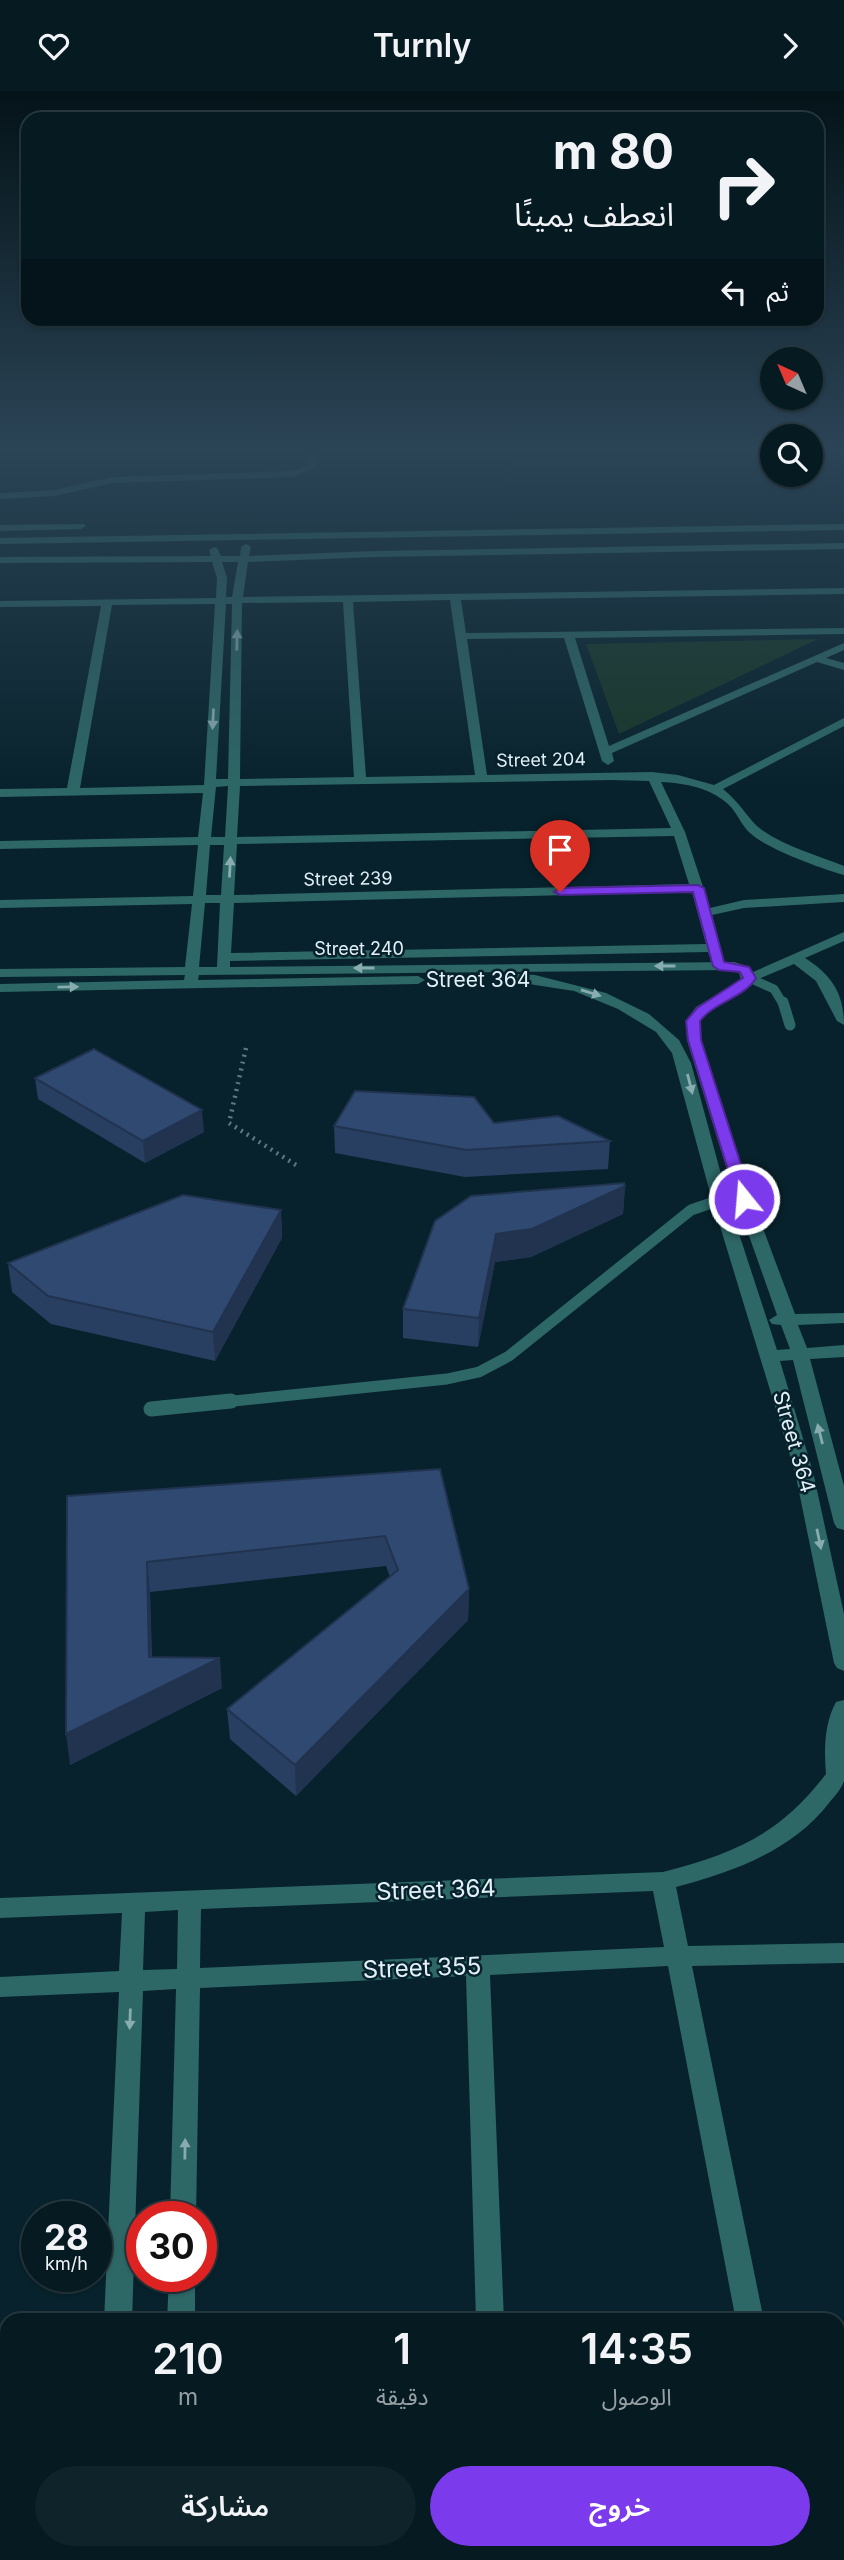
<!DOCTYPE html>
<html lang="ar">
<meta charset="utf-8">
<style>
body{margin:0;font-family:Inter,"Noto Sans Arabic",sans-serif;background:#0e232a;color:#f1f3f6;direction:rtl;height:100vh;display:flex;flex-direction:column;font-size:26px;white-space:nowrap}
*{box-sizing:border-box;margin:0}
p{font-size:23px;color:#97a1a5}
.icon{flex:none;width:38px;height:38px;fill:none;stroke:currentColor;stroke-width:2;stroke-linecap:round;stroke-linejoin:round}
.map{position:relative;flex:1;overflow:hidden;direction:ltr}
.panel{position:absolute;left:0px;top:2222px;width:845px;height:247px;display:flex;flex-direction:column;background:#051a21;border-radius:21px 21px 0 0;box-shadow:0 2px 5px #0004,0 0 0 2px #26383f;direction:rtl}
.panel>*{flex:none}
.banner{position:absolute;left:21px;top:21px;width:803px;height:214px;border-radius:21px;box-shadow:0 2px 5px #0004,0 0 0 2px #26383f;direction:rtl;background:#051a21;color:#f1f3f6;overflow:hidden}
.needle{width:46px;rotate:316deg}
.tools{position:absolute;left:760px;top:256px;display:grid;gap:14px}
.tools a{display:grid;place-items:center;width:63px;height:63px;border-radius:50%;background:#051a21;box-shadow:0 2px 5px #0004,0 0 0 2px #26383f;font-size:35px}
.speed{position:absolute;left:21px;top:2110px;display:flex;gap:14px;font-size:35px;font-weight:700;text-align:center}
.speed>*{display:grid;place-content:center;width:91px;height:91px;border-radius:50%;background:#051a21;box-shadow:0 2px 5px #0004,0 0 0 2px #26383f;line-height:1}
.speed small{font-size:18px;font-weight:400}
.speed .limit{border:10px solid #d22;background:#fff;color:#111}
.pin{position:absolute;display:grid;place-items:center;width:60px;height:60px;color:#fff;margin:-72px -30px;border-radius:50% 50% 50% 0;rotate:-45deg;box-shadow:0 0 7px #0007}
.pin .icon{rotate:45deg}
.me{position:absolute;width:77px;margin:-38px;rotate:343deg;stroke-linejoin:round;filter:drop-shadow(0 0 5px #0008)}
.turn{display:flex;align-items:center;gap:24px;height:147px;padding:0 35px;font-size:32px}
.turn .icon{width:91px;height:91px;stroke-width:2.5}
.turn b{display:block;font-size:49px;line-height:60px}
.then{display:flex;align-items:center;height:66px;padding:0 35px;background:#0003;gap:14px;font-size:26px}
.eta{display:flex;justify-content:space-evenly;align-items:center;height:119px;text-align:center}
.eta b{font-size:42px;font-weight:600;line-height:49px}
.button{display:flex;gap:14px;margin-top:auto;padding:14px 35px}
.button a{flex:1;height:80px;border-radius:42px;background:#7c3aed;color:#fff;font-size:28px;font-weight:600;line-height:80px;text-align:center}
.button a+a{background:#0e232a;color:#f1f3f6}
header{display:flex;justify-content:space-between;align-items:center;height:91px;padding:0 35px;background:#051a21;font-size:32px;font-weight:600}
.map>svg:first-child{display:block}
.green{fill:#183728}
.lines{fill:none;stroke-linecap:round;stroke-linejoin:round}
.path{stroke:#627881;stroke-width:4.5;stroke-dasharray:2 5;stroke-linecap:butt}
.service-far2{stroke:#2d6766;stroke-width:9}
.service-far1{stroke:#2d6766;stroke-width:11}
.service{stroke:#2d6766;stroke-width:15}
.minor{fill:#2d6766;fill-rule:evenodd}
.wall{fill:#283f61}
.shaded-wall{fill:#21334f}
.building{fill:#2f4971;stroke:#21334f;stroke-width:2}
.oneway{fill:#88acaf}
.route{fill:#7c3aed;stroke:#51269a;stroke-width:2}
.labels{text-anchor:middle;stroke-width:5;stroke-linejoin:round;paint-order:stroke}
.far-street-label{font-size:18px;fill:#e2f1f8;stroke:#07222c}
.street-label{font-size:21px;fill:#e2f1f8;stroke:#07222c}
.near-street-label{font-size:24px;fill:#e2f1f8;stroke:#07222c}
</style>
<header><svg class="icon" aria-label="forward" viewBox="0 0 24 24"><path d="M9 5l7 7-7 7"/></svg>Turnly<svg class="icon" aria-label="heart" viewBox="0 0 24 24"><path d="M12 20l-8-8c-3-5 5-10 8-4 3-6 11-1 8 4z"/></svg></header>
<div class="map">
<svg width="844" height="2469" viewBox="0 0 844 2469">
<rect width="100%" height="100%" fill="#07222c"/>
<path class="green" d="M818,548L619,643L586,553Z"/>
<g class="lines">
<path class="path" d="M246,957L229,1032L296,1074"/>
<path class="service-far2" d="M749,887L774,898L783,913"/>
<path class="service-far1" d="M783,911L790,934
M214,1312L447,1288L479,1281L509,1265L691,1119L720,1109"/>
<path class="service" d="M151,1318L231,1310"/>
<path class="minor" d="M308,356H316V376L294,386L112,392L54,405L0,408V402L54,399L112,386L293,380L308,375Z
M84,433L86,435L81,438L0,440V434Z
M844,433V439L0,453V447Z
M844,452V458L375,466L248,471L243,506L844,497V503L461,509L466,542L844,537V543L575,547L609,655L844,552V559L826,567L844,572V579L817,571L612,662L614,670L608,674L602,670L564,547L467,548L487,684L652,681L678,684L714,694L844,627V635L723,698C740,711 749,730 762,739C786,756 817,764 844,775V784C822,778 765,757 750,742C742,735 738,724 731,716C713,697 685,692 661,691L685,741L710,817L744,809L844,803V811L744,817L712,824L723,866L716,870L711,869L708,861L230,870V876L734,871L750,876L753,881L844,841V850L805,867C832,884 844,903 844,934L837,930L816,890L794,873L754,890L751,895L706,922L700,930L701,949L752,1108L795,1223L844,1222V1232L798,1234L807,1257L844,1254V1266L810,1268L844,1395V1439L837,1437L834,1432L793,1269L780,1270L813,1381L844,1523V1580L837,1577L834,1572L795,1381L712,1109L672,962L656,941L618,918L574,900L516,891L509,887L516,883L535,884L606,902L649,923L679,949L691,972L728,1109L777,1259L790,1258L781,1234L772,1233L769,1229L777,1224L736,1108L687,949L686,930L696,916L741,889L739,882L732,879L199,884L198,889L418,885L425,889L418,893L0,901V893L184,889L185,884L0,886V878L185,876L192,813L0,817V809L193,805L198,754L0,758V750L198,746L203,702L0,706V698L67,697L101,515L0,516V510L216,507L217,487L212,471L0,472V466L211,465L209,459L214,456L217,457L221,465H240L241,456L246,453L251,456L249,465L375,460ZM222,471H238L232,506H226L227,487ZM450,509L475,684L366,686L353,511ZM343,511L354,686L240,688L242,512ZM215,513L204,694L80,697L112,514ZM226,513H232L228,688H216ZM611,689L649,690L671,737L237,746L240,695ZM228,695L225,746H211L216,696ZM674,745L689,793L234,804L237,753ZM210,754H224L221,804H206ZM692,801L706,853L231,862L234,812ZM205,812H220L217,876H199Z
M844,1609C844,1631 844,1670 844,1690C842,1697 834,1706 829,1712C792,1760 732,1781 676,1796L688,1855L844,1852V1872L692,1875L764,2230H736L668,1875L490,1884L504,2230H476L466,1885L200,1897L196,2126H170L176,1898L143,1900L132,2230H104L119,1901L0,1906V1886L119,1880L122,1822L0,1827V1807L663,1781C735,1762 779,1744 826,1683C824,1659 824,1633 836,1611ZM653,1800L664,1856L200,1877L201,1818ZM178,1819L177,1878L143,1879L145,1821Z
M169,2186H195V2230H167Z
M94,2462H124V2469H94Z
M161,2462H191V2469H161Z
M483,2462H513V2469H483Z
M778,2462H808L809,2469H779Z"/>
</g>
<path class="wall" d="M35,987L204,1041L145,1072L38,1008Z
M494,1032L610,1050L608,1078L465,1086L335,1062L334,1035Z
M625,1095L623,1123L531,1166L495,1171L478,1256L403,1247V1218Z
M281,1119L282,1147L215,1270L51,1233L12,1201L8,1172Z
M440,1378L469,1498L468,1529L296,1705L230,1648L227,1618L390,1486L386,1475L150,1501L152,1566L222,1597L70,1674L67,1405Z"/>
<path class="shaded-wall" d="M202,1019L204,1041L145,1072L143,1050Z
M625,1095L623,1123L531,1166L495,1171L478,1256L479,1227L496,1143Z
M281,1119L282,1147L215,1270L213,1241Z
M147,1471L150,1501L152,1597L149,1566Z
M469,1498L468,1529L296,1705L295,1674Z
M220,1567L222,1597L70,1674L66,1643Z"/>
<path class="building" d="M94,958L202,1019L143,1050L35,987Z
M355,1000L474,1006L494,1032L558,1025L610,1050L466,1059L334,1035Z
M624,1092L625,1095L532,1138L496,1143L479,1227L403,1218L435,1130L471,1105Z
M183,1104L281,1119L213,1241L48,1205L8,1172Z
M440,1378L469,1498L295,1674L227,1618L398,1479L385,1445L147,1471L149,1566L220,1567L66,1643L67,1405Z"/>
<defs><path id="oneway-solid" d="M-6-.8H1V-3.2L6.5 0L1 3.2V.8H-6Z" transform="scale(1.75)"/></defs>
<g class="oneway">
<use href="#oneway-solid" transform="translate(237 549) rotate(-89)"/>
<use href="#oneway-solid" transform="translate(213 628) rotate(93)"/>
<use href="#oneway-solid" transform="translate(230 776) rotate(-87)"/>
<use href="#oneway-solid" transform="translate(665 875) rotate(180)"/>
<use href="#oneway-solid" transform="translate(364 877) rotate(180)"/>
<use href="#oneway-solid" transform="translate(68 896) rotate(-1)"/>
<use href="#oneway-solid" transform="translate(591 902) rotate(17)"/>
<use href="#oneway-solid" transform="translate(690 993) rotate(76)"/>
<use href="#oneway-solid" transform="translate(820 1343) rotate(-104)"/>
<use href="#oneway-solid" transform="translate(819 1448) rotate(78)"/>
<use href="#oneway-solid" transform="translate(130 1928) rotate(92)"/>
<use href="#oneway-solid" transform="translate(185 2058) rotate(-89)"/>
</g>
<linearGradient id="sky" x2="0" y2="1"><stop stop-color="#041318"/><stop offset="0.51" stop-color="#2b4456"/><stop offset="1" stop-color="#2b4456" stop-opacity="0"/></linearGradient>
<rect width="844" height="701" fill="url(#sky)"/>
<path class="route" d="M698,794L704,797L724,871L749,876L756,887C744,907 714,911 700,930L701,949L752,1108L744,1113L737,1108L688,949L686,930L697,917L743,887L740,881L719,879L713,875L693,801L560,804L554,801L560,797Z"/>
<g class="labels">
<g class="far-street-label">
<text transform="translate(541 669) rotate(-1)" y="6">Street 204</text>
<text transform="translate(348 788) rotate(-1)" y="6">Street 239</text>
<text x="359" y="864">Street 240</text>
</g>
<g class="street-label">
<text x="478" y="896">Street 364</text>
<text transform="translate(794 1351) rotate(74)" y="7">Street 364</text>
</g>
<g class="near-street-label">
<text transform="translate(436 1799) rotate(-2)" y="8">Street 364</text>
<text transform="translate(422 1877) rotate(-2)" y="8">Street 355</text>
</g>
</g>
</svg>
<div class="tools">
<a><svg class="needle" viewBox="-14 -14 28 28"><path d="M0-13l5 13h-10z" fill="#e53935"/><path d="M0 13l5-13h-10z" fill="#97a1a5"/></svg></a>
<a><svg class="icon" aria-label="search" viewBox="0 0 24 24"><circle cx="10" cy="10" r="6"/><path d="M15 15l6 6"/></svg></a>
</div>
<div class="speed"><div>28<small>km/h</small></div><div class="limit">30</div></div>
<div class="pin" style="left:560px;top:801px;background:#d93025"><svg class="icon" aria-label="arrive" viewBox="0 0 24 24"><path d="M6 21V4h12l-3 4 3 4H6"/></svg></div>
<svg class="me" style="left:744px;top:1108px" viewBox="-20 -20 40 40"><circle r="17" fill="#7c3aed" stroke="#fff" stroke-width="3"/><path d="M0-11L8 9 0 5-8 9z" fill="#fff"/></svg>
<div class="banner">
<div class="turn"><svg class="icon" aria-label="right" viewBox="0 0 24 24"><path d="M7 20v-9h11M14 6l5 5-5 5"/></svg><div><b>80 m</b>انعطف يمينًا</div></div>
<div class="then">ثم<svg class="icon" aria-label="left" viewBox="0 0 24 24"><path d="M17 20v-9H6M10 6l-5 5 5 5"/></svg></div>
</div>
<section class="panel">
<div class="eta">
<div><b>14:35</b><p>الوصول</p></div>
<div><b>1</b><p>دقيقة</p></div>
<div><b>210</b><p>m</p></div>
</div>
<div class="button"><a>خروج</a><a>مشاركة</a></div>
</section>
</div>
